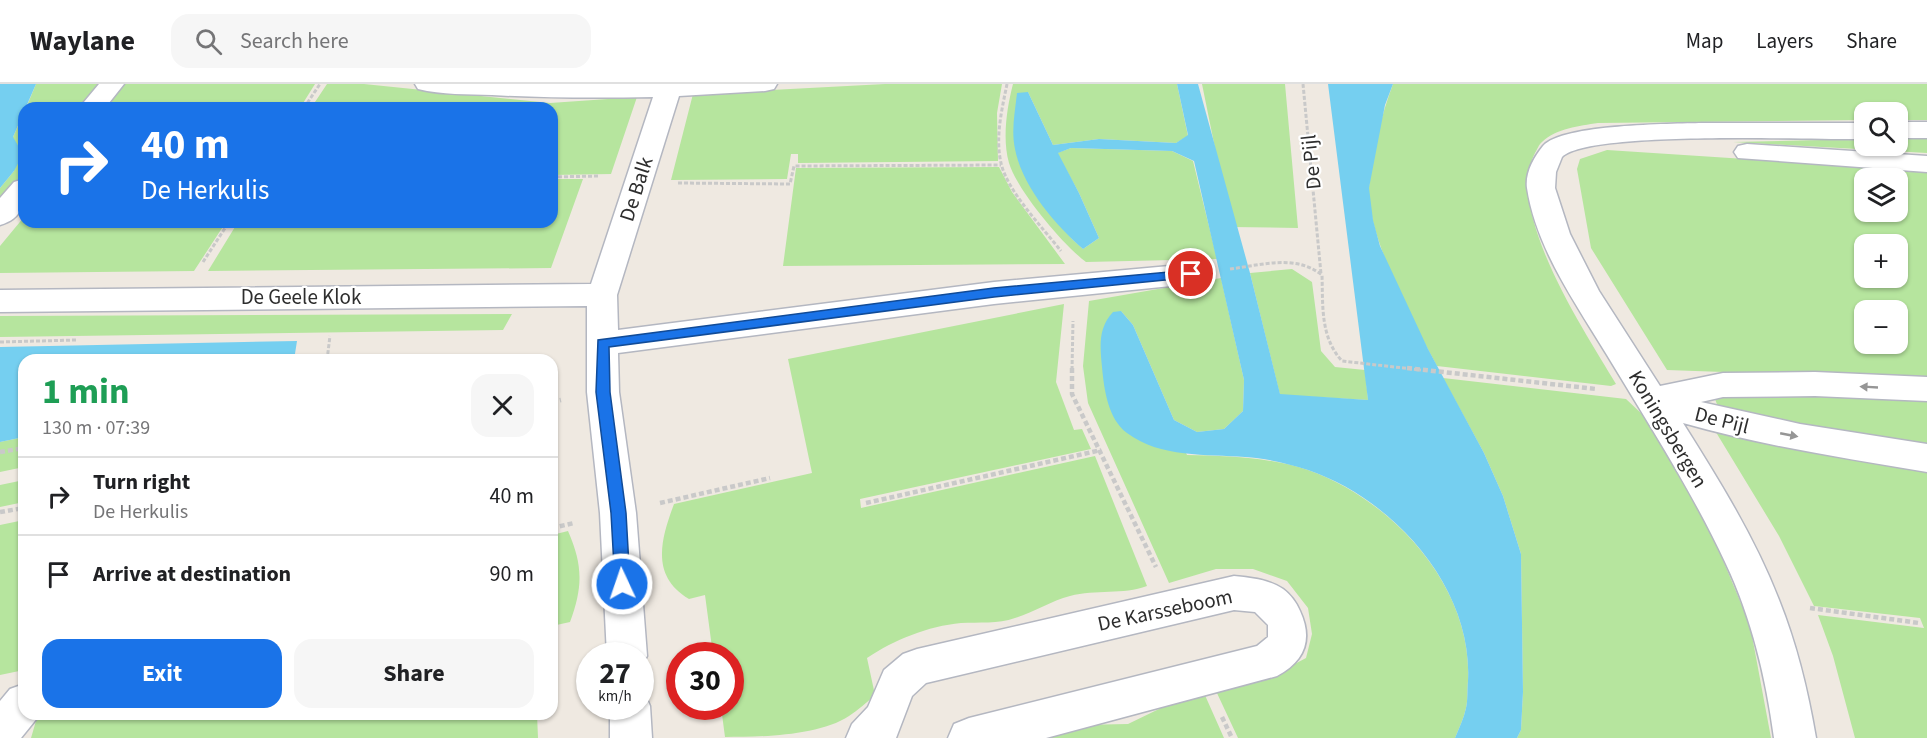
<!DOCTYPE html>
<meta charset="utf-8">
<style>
body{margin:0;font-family:"Source Sans 3",sans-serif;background:#f6f6f6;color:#202124;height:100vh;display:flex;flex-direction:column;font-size:22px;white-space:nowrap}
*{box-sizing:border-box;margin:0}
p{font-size:20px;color:#757577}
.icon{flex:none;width:33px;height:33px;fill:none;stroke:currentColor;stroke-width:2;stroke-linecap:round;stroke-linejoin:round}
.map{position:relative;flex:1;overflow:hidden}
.side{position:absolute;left:18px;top:270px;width:540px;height:366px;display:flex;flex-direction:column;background:#fff;border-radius:18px;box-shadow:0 2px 4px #0004}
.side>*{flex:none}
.banner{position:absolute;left:18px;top:18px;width:540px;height:126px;border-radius:18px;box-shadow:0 2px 4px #0004;background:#1a73e8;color:#fff;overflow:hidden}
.tools{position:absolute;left:1854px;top:18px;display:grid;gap:12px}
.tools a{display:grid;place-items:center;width:54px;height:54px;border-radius:12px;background:#fff;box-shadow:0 2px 4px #0004;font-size:30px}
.speed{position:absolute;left:576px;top:558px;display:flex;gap:12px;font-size:30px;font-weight:700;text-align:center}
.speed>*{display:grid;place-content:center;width:78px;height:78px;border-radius:50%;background:#fff;box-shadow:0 2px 4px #0004;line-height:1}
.speed small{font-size:15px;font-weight:400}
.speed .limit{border:9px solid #d22;background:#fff;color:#111}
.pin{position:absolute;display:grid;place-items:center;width:51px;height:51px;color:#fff;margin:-26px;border:3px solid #fff;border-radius:50%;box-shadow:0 2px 6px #0007}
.me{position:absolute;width:66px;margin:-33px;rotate:357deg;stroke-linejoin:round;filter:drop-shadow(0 0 4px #0008)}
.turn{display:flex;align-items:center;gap:21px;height:126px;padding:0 24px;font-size:27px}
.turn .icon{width:78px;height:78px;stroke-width:2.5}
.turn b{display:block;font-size:42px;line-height:51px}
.round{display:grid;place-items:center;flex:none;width:63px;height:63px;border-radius:18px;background:#f6f6f6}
.summary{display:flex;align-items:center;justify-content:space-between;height:102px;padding:0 24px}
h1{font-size:36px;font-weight:700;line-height:45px;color:#1e9e55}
.button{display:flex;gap:12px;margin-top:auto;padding:12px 24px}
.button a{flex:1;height:69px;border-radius:18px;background:#1a73e8;color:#fff;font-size:24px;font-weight:700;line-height:69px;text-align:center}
.button a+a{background:#f6f6f6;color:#202124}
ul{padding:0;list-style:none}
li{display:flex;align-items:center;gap:18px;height:78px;padding:0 24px;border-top:2px solid #e0e0e0}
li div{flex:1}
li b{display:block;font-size:22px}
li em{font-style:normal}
header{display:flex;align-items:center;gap:36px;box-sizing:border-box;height:84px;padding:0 30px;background:#fff;border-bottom:2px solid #e0e0e0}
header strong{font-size:28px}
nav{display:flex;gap:33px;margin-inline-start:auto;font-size:21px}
.search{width:420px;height:54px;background:#f6f6f6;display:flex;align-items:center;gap:15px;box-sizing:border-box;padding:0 21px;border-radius:18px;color:#757577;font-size:22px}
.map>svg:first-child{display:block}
.green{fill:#b6e59e;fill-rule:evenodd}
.water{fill:#75cff0}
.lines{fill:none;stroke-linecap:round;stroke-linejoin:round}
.minor-casing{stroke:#b4b7c1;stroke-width:3}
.path-far1{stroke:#c9c9c9;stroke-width:3;stroke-dasharray:4 2;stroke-linecap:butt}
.path{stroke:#c9c9c9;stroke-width:4.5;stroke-dasharray:5 3;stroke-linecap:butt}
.minor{fill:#fff;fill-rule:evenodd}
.oneway{fill:#969696}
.route{fill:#1a73e8;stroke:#114b97;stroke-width:1.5}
.labels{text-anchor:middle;stroke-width:4.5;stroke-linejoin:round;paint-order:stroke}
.street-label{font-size:21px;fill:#2e2e2e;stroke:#fff}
</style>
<header>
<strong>Waylane</strong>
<div class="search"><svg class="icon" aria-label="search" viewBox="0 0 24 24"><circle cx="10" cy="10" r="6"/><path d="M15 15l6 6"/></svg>Search here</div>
<nav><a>Map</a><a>Layers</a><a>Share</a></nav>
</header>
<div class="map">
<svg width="1927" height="654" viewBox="0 0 1927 654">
<rect width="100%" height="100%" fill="#efe9e1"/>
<path class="green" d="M36,0H102L81,24H26Z
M121,0H315L300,24H100Z
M327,0H364L550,19L637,13L611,90L552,91V24H311Z
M885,0H1002L997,29L998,77L798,79V70H791L787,95L671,96L693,10Z
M1013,0H1177L1188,52L1176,59L1099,55L1053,61L1028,8L1040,116L1072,155L1083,165L1099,154L1079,109L1057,69L1071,64L1172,67L1193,77L1217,175L1086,178C1063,161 1017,106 1009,79C1002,55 1007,23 1013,0Z
M1202,0H1285L1298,144L1231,143Z
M1393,0H1927V36H1898V28H1864V36L1598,39C1579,42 1557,44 1542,58C1539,60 1537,66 1535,69C1504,128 1586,249 1616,300L1611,302L1437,282C1414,239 1366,151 1369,103C1372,69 1381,32 1393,0Z
M24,28V89L0,117V104L14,87L13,53Z
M1898,54H1927V69L1733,58L1864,55V62H1898Z
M1607,66L1927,87V295L1667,286L1591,164L1577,85L1580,75ZM1864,94H1898V128H1864ZM1864,160H1898V194H1864ZM1864,226H1898V260H1864Z
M999,83L1012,108L1065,180L783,182L796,84Z
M552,95H583L551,184L208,187L238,138H552Z
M24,133V138H226L194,187L0,189V162Z
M1292,185L1312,198L1321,267L1335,283L1365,286L1368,316L1280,311L1250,189Z
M1221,194L1244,296L1243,327L1224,345L1197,348L1174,336L1133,241L1121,227L1187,371C1228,372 1269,373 1308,386C1393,416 1473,503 1468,597C1467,606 1468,616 1466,624C1464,634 1459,644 1455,654H1238L1216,607L1272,592L1306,574L1312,550L1308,524L1287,497L1253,485H1216L1169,499L1088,319L1083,282L1089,217Z
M1064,220L1056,298L1074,346L1082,345L1091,365L860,415L861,424L1095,372L1147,502C1123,511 1096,505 1070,512C1051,517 1034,528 1015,534C998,540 979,538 961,539C928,542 894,556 867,574L875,611C867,618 858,626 849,632C819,652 760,653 725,653L721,623L730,622V572L713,571L705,511L689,515C650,492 661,455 674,420L812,389L788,275Z
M512,230L503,246L0,253V232Z
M1443,294L1626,315L1643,331L1703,428L1750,541L1771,654H1517L1521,646L1523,608L1521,470L1503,412L1484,369Z
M1733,310L1927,315V365L1885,360L1718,323L1715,315L1721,311Z
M1714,345L1927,378V654H1855L1833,572L1818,531L1924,544L1920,534L1814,522L1779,452Z
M24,353V383L0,388V358Z
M24,396V418L0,423V401Z
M24,436V586L0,591V441Z
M568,447C583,481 583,503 570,538L552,542V451Z
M1204,609L1224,654H1030L1080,641L1128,640L1159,625L1176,611Z
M38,630H537L538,654H31Z"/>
<path class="water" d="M0,0H36L13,53L23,70L14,87L0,104Z
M1177,0H1198L1250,189L1280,310L1368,316L1328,0H1393L1385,21L1369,104L1373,136L1380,162L1428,265L1484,369L1503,412L1521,470L1523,608L1521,646L1517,654H1455C1459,644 1464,634 1466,624C1468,616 1467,606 1468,597C1473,503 1393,415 1308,386C1289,380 1265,374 1245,373C1207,370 1160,374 1127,349C1108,335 1104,305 1102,283C1100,262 1098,244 1113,228L1121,227L1133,241L1174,336L1197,348L1224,345L1243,327L1244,296L1194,77L1172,67L1071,64L1058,69L1079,109L1099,154L1083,165C1055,141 1022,102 1015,65C1011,46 1015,28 1017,9L1028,8L1053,61L1099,55L1176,59L1188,51Z
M297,257L294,276H24V353L0,358V263Z"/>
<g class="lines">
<g class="minor-casing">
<path id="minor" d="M99,0H124L105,24H79Z
M415,0H777L774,5L765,7L679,12L617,211L618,246L994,198L1191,180L1201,183L1206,190L1201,197L1191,200L994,220L618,269L619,308L636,429L647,572L640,585V572H607L600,429L587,308V222L0,228V206L591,200L653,13C600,14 546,14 492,11C468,10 442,11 418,5Z
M1898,38H1927V54H1898Z
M1702,39H1864V55C1815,56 1589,46 1562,73L1556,88L1555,104L1570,150L1599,207L1660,302L1723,289L1815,288L1927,293V317L1815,312L1723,313L1701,318L1800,340L1927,360V388C1845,374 1763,362 1683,339C1719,396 1755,454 1779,516C1797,561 1808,607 1816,654H1774C1766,594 1752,535 1726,480C1692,407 1648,339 1607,271C1576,220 1536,164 1527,104C1525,89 1534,73 1543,62C1562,40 1671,40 1702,39Z
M1747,60L1927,72V88L1738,74L1734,68L1738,62Z
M24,95C24,117 25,134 0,141V114L14,98Z
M1234,492C1251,494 1268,495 1283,505C1291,511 1296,518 1300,527C1313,555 1305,577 1277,592L1046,654H948L954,640L969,634L1257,562L1268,553V541L1255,528L1234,526L926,599L912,612L896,654H846L852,640L868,623L884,586L903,570L917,565Z
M24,600V630H39L38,633L21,654H0V617L10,605Z
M640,607L644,608L650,622L652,654H610V622H640Z"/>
</g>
<path class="path-far1" d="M1007,0C1002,25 995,53 1001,79C1007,107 1043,144 1061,167
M1303,0L1321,190
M304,24L320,0
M552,93L599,92
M678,99L790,100L794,82L1001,81
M203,178L229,138
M1230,185C1262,181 1295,170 1322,191C1323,221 1320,253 1342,277L1421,286
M0,258L76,256
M327,276L330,252
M1072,286L1073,237"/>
<path class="path" d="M1072,284V310L1156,483
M1407,284L1596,305
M552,318L561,316
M0,368L24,364
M660,419L770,394
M866,419L1101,366
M0,428L24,424
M552,444L574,439
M1810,524L1919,539
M1222,633L1232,654"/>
<use href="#minor" class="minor"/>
</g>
<defs><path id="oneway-solid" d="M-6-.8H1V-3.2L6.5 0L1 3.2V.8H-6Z" transform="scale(1.5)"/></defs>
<g class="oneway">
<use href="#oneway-solid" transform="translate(1869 303) rotate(-177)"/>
<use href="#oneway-solid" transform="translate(1789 351) rotate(11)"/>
</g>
<path class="route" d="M1191,186L1195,188V193L994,213L609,263L610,308L626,429L630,500L628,505L622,507L617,505L615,500L611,429L596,308L598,256L994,204Z"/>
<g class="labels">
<g class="street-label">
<text transform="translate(1311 78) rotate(-96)" y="7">De Pijl</text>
<text transform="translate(636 105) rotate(-72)" y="7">De Balk</text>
<text x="301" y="220">De Geele Klok</text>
<text transform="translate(1722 336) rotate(14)" y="7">De Pijl</text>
<text transform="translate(1668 345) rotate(59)" y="7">Koningsbergen</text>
<text transform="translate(1165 526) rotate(-12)" y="7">De Karsseboom</text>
</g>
</g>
</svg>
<div class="tools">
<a><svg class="icon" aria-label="search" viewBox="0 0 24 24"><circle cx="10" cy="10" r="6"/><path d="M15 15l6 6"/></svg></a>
<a><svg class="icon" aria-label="layers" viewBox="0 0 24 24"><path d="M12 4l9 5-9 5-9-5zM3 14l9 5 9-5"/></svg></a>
<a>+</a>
<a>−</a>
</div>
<div class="speed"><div>27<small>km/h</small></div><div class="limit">30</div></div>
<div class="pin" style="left:1191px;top:190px;background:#d93025"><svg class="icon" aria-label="arrive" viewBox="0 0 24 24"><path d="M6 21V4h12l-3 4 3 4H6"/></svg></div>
<svg class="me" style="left:622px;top:500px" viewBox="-20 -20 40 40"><circle r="17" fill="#1a73e8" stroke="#fff" stroke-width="3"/><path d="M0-11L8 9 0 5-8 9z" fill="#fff"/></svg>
<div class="banner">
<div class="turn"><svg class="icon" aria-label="right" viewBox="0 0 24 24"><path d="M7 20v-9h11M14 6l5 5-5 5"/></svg><div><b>40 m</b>De Herkulis</div></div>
</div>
<section class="side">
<div class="summary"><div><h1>1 min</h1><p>130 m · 07:39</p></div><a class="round"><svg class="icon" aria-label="close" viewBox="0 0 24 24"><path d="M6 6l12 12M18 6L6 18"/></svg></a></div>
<ul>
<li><svg class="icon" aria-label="right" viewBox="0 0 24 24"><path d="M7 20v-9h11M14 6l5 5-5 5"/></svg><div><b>Turn right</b><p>De Herkulis</p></div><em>40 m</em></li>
<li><svg class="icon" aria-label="arrive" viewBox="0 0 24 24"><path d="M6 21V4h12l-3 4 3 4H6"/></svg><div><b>Arrive at destination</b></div><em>90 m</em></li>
</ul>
<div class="button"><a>Exit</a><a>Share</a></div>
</section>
</div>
